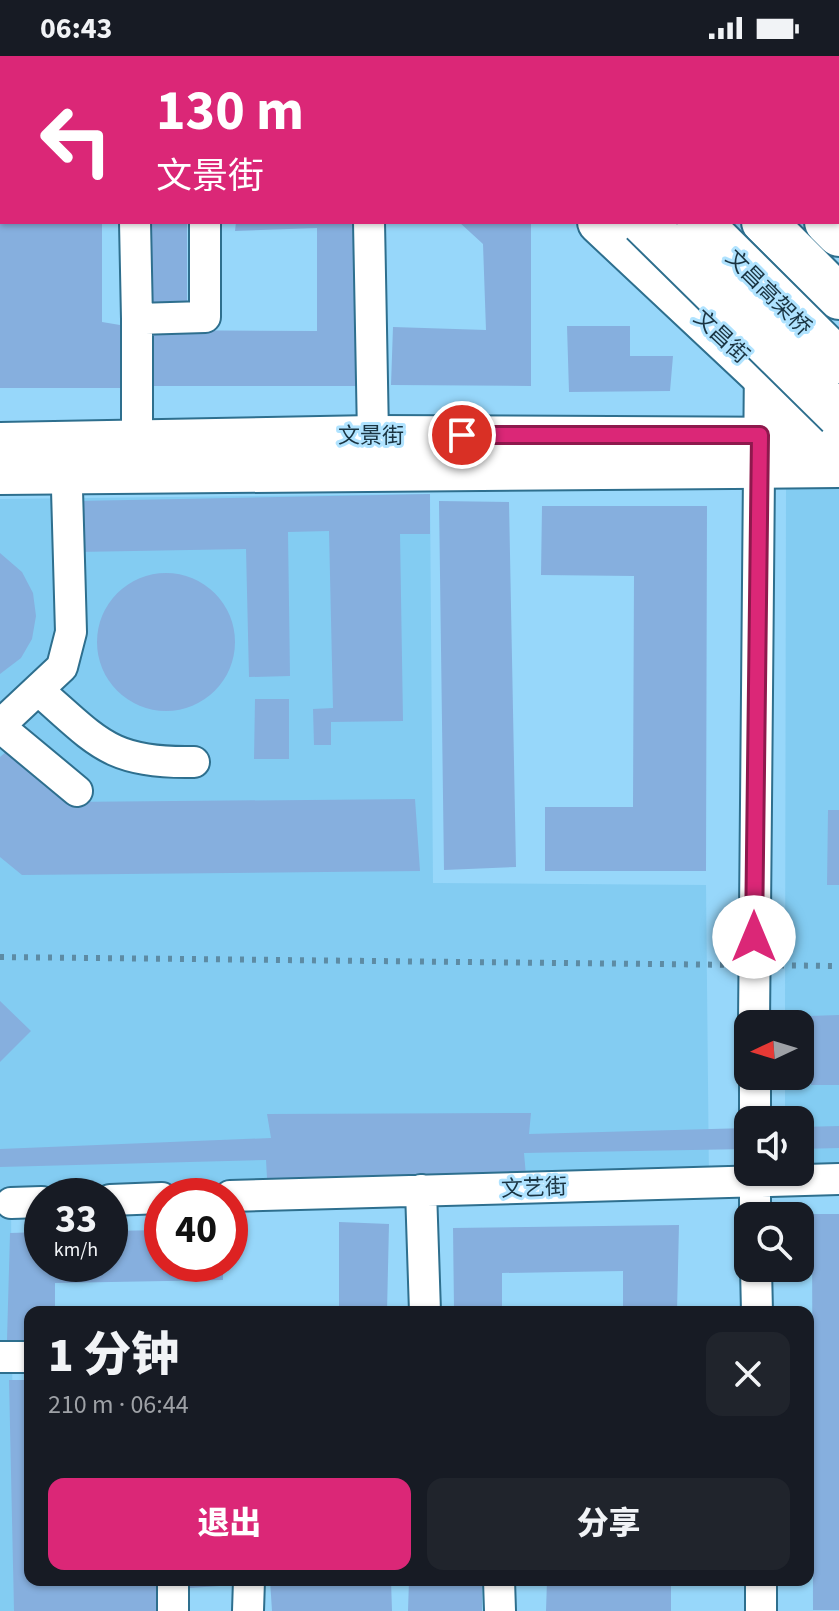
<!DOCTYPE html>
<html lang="zh">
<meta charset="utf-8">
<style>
body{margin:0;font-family:"Source Sans 3","Noto Sans SC",sans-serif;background:#20242c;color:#f1f3f6;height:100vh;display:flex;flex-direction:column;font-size:30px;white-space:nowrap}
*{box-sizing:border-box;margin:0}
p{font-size:26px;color:#9ea1a6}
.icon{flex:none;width:44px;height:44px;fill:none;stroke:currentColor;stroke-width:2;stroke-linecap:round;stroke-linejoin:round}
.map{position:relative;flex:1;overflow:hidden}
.side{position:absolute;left:24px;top:1250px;width:790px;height:280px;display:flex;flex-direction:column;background:#171b24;border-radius:16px;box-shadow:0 2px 6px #0004}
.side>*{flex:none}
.banner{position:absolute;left:0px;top:0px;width:840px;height:168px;box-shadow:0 2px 6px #0004;background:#db2777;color:#fff;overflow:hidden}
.needle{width:52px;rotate:266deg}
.tools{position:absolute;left:734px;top:954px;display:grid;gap:16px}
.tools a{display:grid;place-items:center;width:80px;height:80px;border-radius:16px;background:#171b24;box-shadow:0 2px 6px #0004;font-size:40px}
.speed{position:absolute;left:24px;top:1122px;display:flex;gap:16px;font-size:40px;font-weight:700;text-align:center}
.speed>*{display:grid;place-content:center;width:104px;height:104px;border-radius:50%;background:#171b24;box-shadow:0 2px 6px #0004;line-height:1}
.speed small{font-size:20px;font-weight:400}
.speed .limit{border:12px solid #d22;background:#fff;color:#111}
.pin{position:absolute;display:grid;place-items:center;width:68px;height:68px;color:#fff;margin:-34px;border:4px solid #fff;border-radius:50%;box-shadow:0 2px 8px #0007}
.me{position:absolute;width:88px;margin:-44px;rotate:0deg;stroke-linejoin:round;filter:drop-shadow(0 0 6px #0008)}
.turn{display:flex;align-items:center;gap:28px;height:168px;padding:0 24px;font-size:36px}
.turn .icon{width:104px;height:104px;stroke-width:2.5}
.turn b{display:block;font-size:56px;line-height:68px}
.round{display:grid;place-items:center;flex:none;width:84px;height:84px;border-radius:16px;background:#20242c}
.summary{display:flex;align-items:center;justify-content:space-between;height:136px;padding:0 24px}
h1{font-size:48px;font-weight:800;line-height:60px}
.cta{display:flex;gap:16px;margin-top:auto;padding:16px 24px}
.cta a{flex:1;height:92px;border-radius:16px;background:#db2777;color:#fff;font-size:32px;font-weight:800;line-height:92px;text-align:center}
.cta a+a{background:#20242c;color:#f1f3f6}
.status{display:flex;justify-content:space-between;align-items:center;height:56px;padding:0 40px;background:#171b24;direction:ltr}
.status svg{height:22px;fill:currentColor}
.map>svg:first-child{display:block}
.built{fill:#83ccf2}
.building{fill:#86afde}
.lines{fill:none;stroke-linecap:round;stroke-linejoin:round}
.minor-casing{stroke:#2e6f8e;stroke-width:34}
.major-casing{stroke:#2e6f8e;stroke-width:42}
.highway-casing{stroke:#2e6f8e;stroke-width:48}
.minor{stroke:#fff;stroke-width:30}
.major{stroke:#fff;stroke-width:38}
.highway{stroke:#fff;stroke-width:44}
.rail{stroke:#5d8ba4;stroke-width:6;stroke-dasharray:4 8;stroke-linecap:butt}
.highway-bridge-casing{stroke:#2e6f8e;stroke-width:48;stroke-linecap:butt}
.highway-bridge{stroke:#fff;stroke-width:44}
.route-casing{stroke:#8e194d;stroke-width:20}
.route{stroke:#db2777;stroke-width:14}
.labels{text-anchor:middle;stroke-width:6;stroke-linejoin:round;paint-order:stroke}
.street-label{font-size:22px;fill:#1a3442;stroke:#b0e3ff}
</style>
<div class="status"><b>06:43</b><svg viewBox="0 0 49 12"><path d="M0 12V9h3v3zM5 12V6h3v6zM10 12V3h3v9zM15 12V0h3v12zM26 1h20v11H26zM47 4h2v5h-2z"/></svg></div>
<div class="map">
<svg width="839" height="1555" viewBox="0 0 839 1555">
<rect width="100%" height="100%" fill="#97d7fa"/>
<path class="built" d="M839,424V1123L800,1116V1064H785V1020H800V968H785L786,433L812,425Z
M430,438L433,827L706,829L709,1126L230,1140H42L11,1147L14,1555H0V443Z"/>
<path class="building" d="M0,166H102V266L120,269L121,332H0Z
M147,166H187V251L148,252Z
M236,166H366L368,330H144L145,274L317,275V172L235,175Z
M459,166H531V330L391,329L393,271L486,274L483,188Z
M567,270H630V300H673L670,335L569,336Z
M430,438V478H400L403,665L331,666V689H314L313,653L333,652L329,475L288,476L290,620L249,621L246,493L77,496V445Z
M439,445L509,446L516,811L444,814Z
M542,450H707L706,815H545V751H633L634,520L541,519Z
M0,497L22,516L33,537L36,560L32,583L21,602L0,618Z
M97 586a69 69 0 1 1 138 0a69 69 0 1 1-138 0Z
M255,643H289V703H254Z
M7,695L66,746L415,743L420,815L22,819L0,801V701Z
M828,754H839V829H827Z
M0,945L31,975L0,1006Z
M839,959V1029H811L808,960Z
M531,1057L529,1078L748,1072V1093L524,1097L526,1120L267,1122L266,1104L0,1111V1093L271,1082L267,1058Z
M839,1070V1092L800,1093V1071Z
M812,1158H839V1554H813Z
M339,1166L389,1168L387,1256H339Z
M679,1169L677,1256H623V1215L502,1217V1255L454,1253L453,1172Z
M162,1174V1208H223V1224L55,1227V1256H30V1285L7,1284L10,1177L42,1176V1208H110V1175Z
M9,1324H30V1524H156L157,1555H14Z
M189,1524H235V1529L189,1532Z
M270,1524H391L392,1555H272Z
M409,1524H482V1555H408Z
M547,1524H671V1555H546Z"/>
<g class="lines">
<g class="minor-casing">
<path id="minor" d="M133,0V2
M761,2V0
M135,166L137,263
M369,166L373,379
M137,382V263L205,261V166
M38,634C97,685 109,708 194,706
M0,669L62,611L71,576L66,398
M0,671L77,735
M754,968L760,306
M755,1020V1064
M421,1134L425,1256
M230,1140L839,1123
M110,1144L162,1142
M11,1147L42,1146
M755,1160V1116
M756,1212L757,1256
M0,1301H30
M173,1524V1555
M499,1524L500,1555
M761,1524V1555
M248,1555L249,1524"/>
</g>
<g class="major-casing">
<path id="major" d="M0,386L373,379L839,381
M0,419L839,412"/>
</g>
<g class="highway-casing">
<path id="highway" d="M424,0L426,2
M474,0L476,2
M532,0L534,2
M596,0L598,2
M659,0L661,2
M702,0L704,2
M838,130L839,131
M600,166L760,316L839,399
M764,166L839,241
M827,166L839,178"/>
</g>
<use href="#minor" class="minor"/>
<use href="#major" class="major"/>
<use href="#highway" class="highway"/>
<path class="rail" d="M0,901L839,910"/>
<g class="highway-bridge-casing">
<path id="highway-bridge" d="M643,166L839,359
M699,166L839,305"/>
</g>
<use href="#highway-bridge" class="highway-bridge"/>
</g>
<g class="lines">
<g class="route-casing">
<path id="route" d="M462,379H760L754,881"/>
</g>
<use href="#route" class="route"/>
</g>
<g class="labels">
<g class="street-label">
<text transform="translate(769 236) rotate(45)" y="8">文昌高架桥</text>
<text transform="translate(722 280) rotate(43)" y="8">文昌街</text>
<text x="371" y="387">文景街</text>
<text transform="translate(534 1131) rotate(-2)" y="8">文艺街</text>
</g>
</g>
</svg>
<div class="tools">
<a><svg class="needle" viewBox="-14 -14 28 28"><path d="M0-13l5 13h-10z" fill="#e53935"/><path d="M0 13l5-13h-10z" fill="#9ea1a6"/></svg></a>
<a><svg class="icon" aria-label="sound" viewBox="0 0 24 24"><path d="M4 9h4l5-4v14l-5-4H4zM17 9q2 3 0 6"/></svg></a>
<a><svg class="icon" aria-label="search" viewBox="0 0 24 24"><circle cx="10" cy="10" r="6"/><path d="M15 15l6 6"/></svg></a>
</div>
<div class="speed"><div>33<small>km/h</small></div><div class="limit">40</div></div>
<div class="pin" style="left:462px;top:379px;background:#d93025"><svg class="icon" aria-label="arrive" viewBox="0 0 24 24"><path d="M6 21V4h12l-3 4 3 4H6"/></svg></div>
<svg class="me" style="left:754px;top:881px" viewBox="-20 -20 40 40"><circle r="19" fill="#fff"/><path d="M0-13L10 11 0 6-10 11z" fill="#db2777"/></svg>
<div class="banner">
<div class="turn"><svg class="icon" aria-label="left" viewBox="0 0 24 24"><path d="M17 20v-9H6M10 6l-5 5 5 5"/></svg><div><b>130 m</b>文景街</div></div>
</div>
<section class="side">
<div class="summary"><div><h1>1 分钟</h1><p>210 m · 06:44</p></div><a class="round"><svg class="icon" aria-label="close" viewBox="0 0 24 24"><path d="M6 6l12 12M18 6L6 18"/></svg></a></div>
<div class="cta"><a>退出</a><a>分享</a></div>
</section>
</div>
